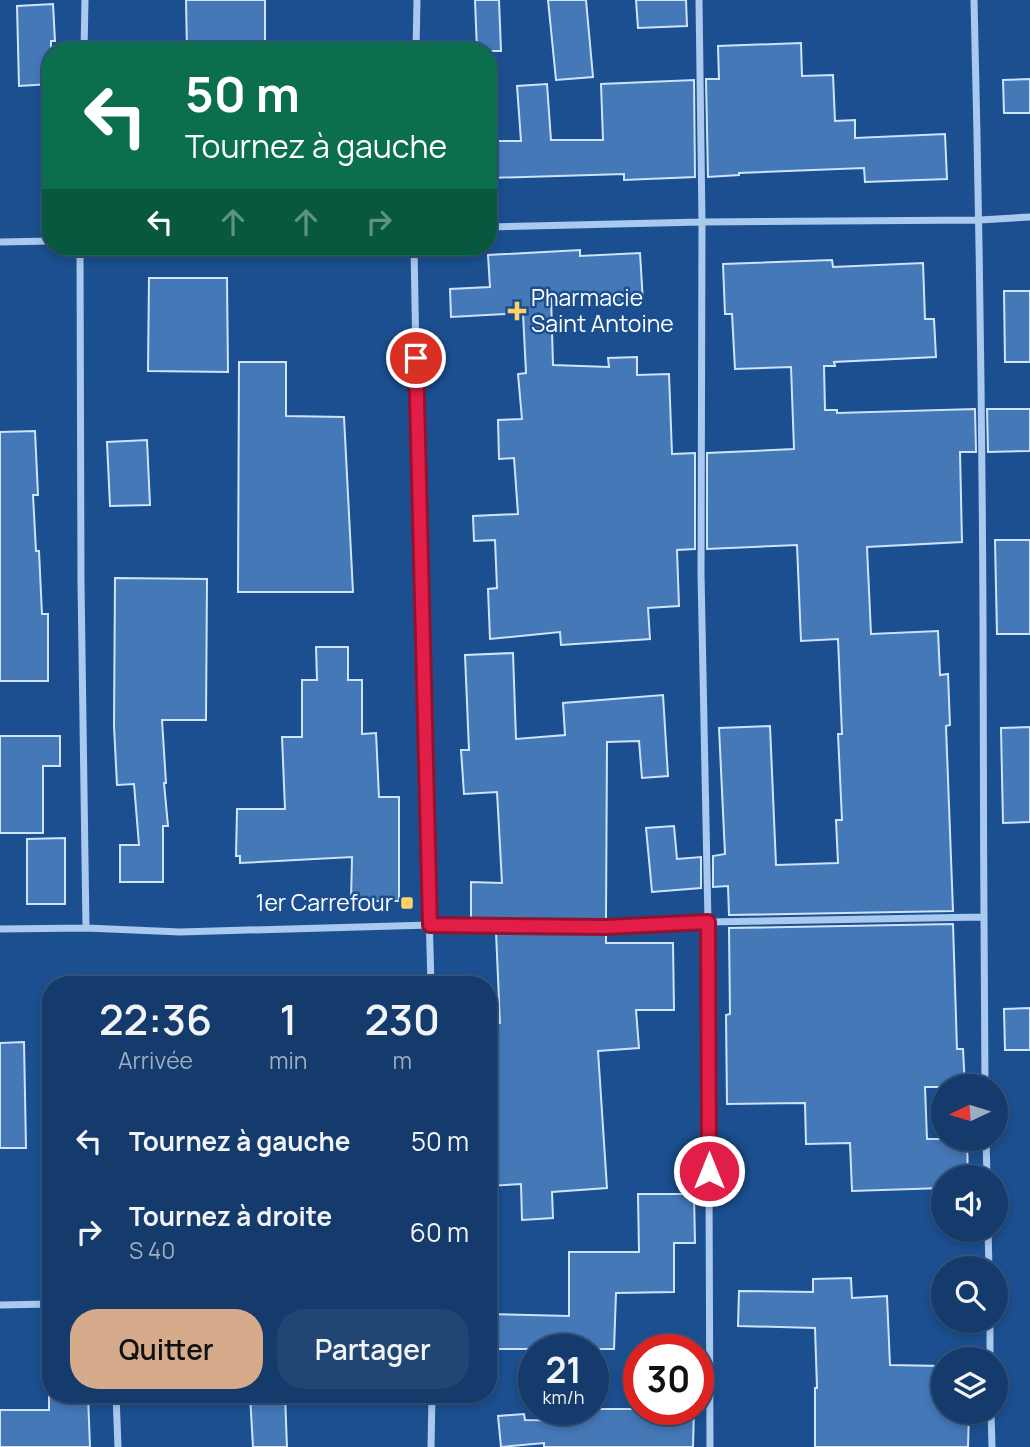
<!DOCTYPE html>
<html lang="fr">
<meta charset="utf-8">
<style>
body{margin:0;font-family:Manrope,sans-serif;background:#214673;color:#f1f3f6;height:100vh;display:flex;flex-direction:column;font-size:26px;white-space:nowrap}
*{box-sizing:border-box;margin:0}
p{font-size:23px;color:#9dadc1}
.icon{flex:none;width:38px;height:38px;fill:none;stroke:currentColor;stroke-width:2;stroke-linecap:round;stroke-linejoin:round}
.map{position:relative;flex:1;overflow:hidden}
.details{position:absolute;left:42px;top:976px;width:455px;height:427px;display:flex;flex-direction:column;background:#143b6b;border-radius:28px;box-shadow:0 4px 10px #0003,0 0 0 2px #33557e}
.details>*{flex:none}
.top-card{position:absolute;left:42px;top:42px;width:455px;height:214px;border-radius:28px;box-shadow:0 4px 10px #0003,0 0 0 2px #33557e;background:#0b6e4f;color:#fff;overflow:hidden}
.needle{width:46px;rotate:266deg}
.buttons{position:absolute;left:931px;top:1074px;display:grid;gap:14px}
.buttons a{display:grid;place-items:center;width:77px;height:77px;border-radius:50%;background:#143b6b;box-shadow:0 4px 10px #0003,0 0 0 2px #33557e;font-size:35px}
.speed{position:absolute;left:518px;top:1334px;display:flex;gap:14px;font-size:35px;font-weight:700;text-align:center}
.speed>*{display:grid;place-content:center;width:91px;height:91px;border-radius:50%;background:#143b6b;box-shadow:0 4px 10px #0003,0 0 0 2px #33557e;line-height:1}
.speed small{font-size:18px;font-weight:400}
.speed .limit{border:10px solid #d22;background:#fff;color:#111}
.pin{position:absolute;display:grid;place-items:center;width:60px;height:60px;color:#fff;margin:-30px;border:4px solid #fff;border-radius:50%;box-shadow:0 2px 7px #0007}
.me{position:absolute;width:77px;margin:-38px;rotate:0deg;stroke-linejoin:round;filter:drop-shadow(0 0 5px #0008)}
.turn{display:flex;align-items:center;gap:24px;height:147px;padding:0 28px;font-size:32px}
.turn .icon{width:91px;height:91px;stroke-width:2.5}
.turn b{display:block;font-size:49px;line-height:60px}
.lanes{display:flex;align-items:center;height:66px;padding:0 28px;background:#0003;justify-content:center;gap:35px;direction:ltr}
.lanes .off{opacity:.35}
.eta{display:flex;justify-content:space-evenly;align-items:center;height:119px;text-align:center}
.eta b{font-size:42px;font-weight:600;line-height:49px}
.primary-button{display:flex;gap:14px;margin-top:auto;padding:14px 28px}
.primary-button a{flex:1;height:80px;border-radius:28px;background:#d6ab8b;color:#111;font-size:28px;font-weight:600;line-height:80px;text-align:center}
.primary-button a+a{background:#214673;color:#f1f3f6}
ul{padding:0;list-style:none}
li{display:flex;align-items:center;gap:21px;height:91px;padding:0 28px}
li div{flex:1}
li b{display:block;font-size:26px}
li em{font-style:normal}
.map>svg:first-child{display:block}
.building{fill:#4478b7;stroke:#cfe3fa;stroke-width:2}
.lines{fill:none;stroke-linecap:round;stroke-linejoin:round}
.street{stroke:#a9c9ee;stroke-width:7}
.route-casing{stroke:#92132f;stroke-width:18}
.route{stroke:#e11d48;stroke-width:12}
.poi-dot{fill:#ffd166;stroke:#1b4f8f;stroke-width:2.5}
.labels{text-anchor:middle;stroke-width:5;stroke-linejoin:round;paint-order:stroke}
.poi-label{font-size:23px;fill:#fff;stroke:#1b4f8f;text-anchor:start}
</style>
<div class="map">
<svg width="1030" height="1447" viewBox="0 0 1030 1447">
<rect width="100%" height="100%" fill="#1b4f8f"/>
<path class="building" d="M186,0H265V51H187Z
M475,0H499L501,51H477Z
M548,0H586L593,77L556,80Z
M636,0H686L687,26L638,28Z
M53,4L55,41H51V84L19,86L17,6Z
M801,43L802,76L833,75L835,121L855,120V138L945,134L947,179L865,182L864,168L739,173V175L708,177L706,79H719L718,46Z
M1030,79V113H1004L1003,80Z
M694,80L695,177L624,180V174L488,178V141H521L517,86L547,84L551,140H603L601,84Z
M580,250V256L640,253L643,302L601,304V295L551,296L553,365L609,367L608,358L637,357V375L669,374L672,454L695,453V549L677,550L679,606L648,608L650,639L561,645L560,632L490,639L488,589L497,588L495,540L474,541L473,516L518,514L514,458L499,459L498,420L522,419L518,374L526,373L523,313L451,317L450,289L490,287L488,255Z
M832,260L833,267L923,263L925,319H934L936,357L834,362L835,366H824L825,410H837V413L975,409L976,452H960L962,542L867,547L871,634L938,631L940,675L948,674L950,725L946,726L953,911L729,915L728,886L713,887V856L725,854L719,728L770,726L776,865L838,863L836,820H842L838,734H842L838,639L801,641L797,545L707,549V453L794,449L791,367L735,369L732,314H725L723,264Z
M149,278H227L228,372L148,371Z
M1004,291H1030V362H1005Z
M239,362H286V416L344,417L353,592H238Z
M987,409H1030V451L988,452Z
M35,431L38,495H33L36,551H39L42,614H48V681H0V432Z
M147,440L150,505L110,506L107,442Z
M995,540H1030V634H997Z
M115,578L207,579L206,720H162L166,783H164L168,826H163V882H120V845H139L134,784L117,785L114,726Z
M316,647H348V680H362V734L376,733L379,797H399V901H351L352,857L240,863V856H236L237,809H285L282,737H302V680H317Z
M513,653L516,739L565,735L563,703L663,695L668,776L642,778L639,741L607,742L606,921L471,918V882L502,883L497,792L464,794L461,750H469L465,655Z
M1030,727V822L1003,823L1001,728Z
M0,736H60V766H43V833H0Z
M674,826L677,859L701,857V888L652,892L646,828Z
M65,838V904H27V839Z
M953,924L957,1049H963L965,1087H925L927,1139H967L968,1178H943V1188L852,1191L850,1143L806,1144L805,1103L727,1104L726,1015L730,1014L729,928Z
M496,932L606,933V943H673L674,1010H636L639,1048L598,1051L607,1188L552,1192L553,1218L522,1220L521,1184L488,1186V1112H492L494,1022L500,1023Z
M1030,1008V1050H1005L1004,1009Z
M24,1042L26,1148H0V1043Z
M638,1194H694L695,1243H674V1292L616,1293L614,1349H488V1314L569,1316V1252H639Z
M851,1278L852,1298L887,1296L890,1365L943,1366V1412H969L968,1447H815V1388H817L815,1328L738,1326L739,1291L813,1292V1279Z
M49,1395H88L90,1447H0V1410H49Z
M250,1395H285L287,1447H253Z
M582,1409H694L693,1447H544V1443L501,1447L498,1416L524,1414L525,1420L582,1421Z"/>
<g class="lines">
<path class="street" d="M699,0L702,222L701,574L708,922L710,1447
M974,0C979,206 982,411 983,617C984,774 983,930 985,1087
M84,51L85,0
M416,51L417,0
M488,227L702,222L980,220L1030,217
M0,242L51,241
M80,247L81,583L86,928
M414,247L420,580L431,985
M0,929L86,928L180,932L430,925L605,927L708,922L982,917
M986,1139L987,1178
M988,1230L989,1269
M0,1305L51,1304
M990,1321V1360
M116,1395L118,1447
M991,1412L992,1447
M431,1447L432,1395"/>
</g>
<g class="lines">
<g class="route-casing">
<path id="route" d="M416,358L430,925L605,927L708,922L709,1171"/>
</g>
<use href="#route" class="route"/>
</g>
<g class="poi-dot">
<path d="M513.5 300.5h7v7h7v7h-7v7h-7v-7h-7v-7h7z"/>
<rect x="400" y="896" width="14" height="14" rx="3.5"/>
</g>
<g class="labels">
<g class="poi-label">
<text x="531" y="306">Pharmacie<tspan x="531" dy="26">Saint Antoine</tspan></text>
<text x="393" y="911" text-anchor="end">1er Carrefour</text>
</g>
</g>
</svg>
<div class="buttons">
<a><svg class="needle" viewBox="-14 -14 28 28"><path d="M0-13l5 13h-10z" fill="#e53935"/><path d="M0 13l5-13h-10z" fill="#9dadc1"/></svg></a>
<a><svg class="icon" aria-label="sound" viewBox="0 0 24 24"><path d="M4 9h4l5-4v14l-5-4H4zM17 9q2 3 0 6"/></svg></a>
<a><svg class="icon" aria-label="search" viewBox="0 0 24 24"><circle cx="10" cy="10" r="6"/><path d="M15 15l6 6"/></svg></a>
<a><svg class="icon" aria-label="layers" viewBox="0 0 24 24"><path d="M12 4l9 5-9 5-9-5zM3 14l9 5 9-5"/></svg></a>
</div>
<div class="speed"><div>21<small>km/h</small></div><div class="limit">30</div></div>
<div class="pin" style="left:416px;top:358px;background:#d93025"><svg class="icon" aria-label="arrive" viewBox="0 0 24 24"><path d="M6 21V4h12l-3 4 3 4H6"/></svg></div>
<svg class="me" style="left:709px;top:1171px" viewBox="-20 -20 40 40"><circle r="17" fill="#e11d48" stroke="#fff" stroke-width="3"/><path d="M0-11L8 9 0 5-8 9z" fill="#fff"/></svg>
<div class="top-card">
<div class="turn"><svg class="icon" aria-label="left" viewBox="0 0 24 24"><path d="M17 20v-9H6M10 6l-5 5 5 5"/></svg><div><b>50 m</b>Tournez à gauche</div></div>
<div class="lanes"><svg class="icon" aria-label="left" viewBox="0 0 24 24"><path d="M17 20v-9H6M10 6l-5 5 5 5"/></svg><svg class="icon off" aria-label="ahead" viewBox="0 0 24 24"><path d="M12 20V5M6 11l6-6 6 6"/></svg><svg class="icon off" aria-label="ahead" viewBox="0 0 24 24"><path d="M12 20V5M6 11l6-6 6 6"/></svg><svg class="icon off" aria-label="right" viewBox="0 0 24 24"><path d="M7 20v-9h11M14 6l5 5-5 5"/></svg></div>
</div>
<section class="details">
<div class="eta">
<div><b>22:36</b><p>Arrivée</p></div>
<div><b>1</b><p>min</p></div>
<div><b>230</b><p>m</p></div>
</div>
<ul>
<li><svg class="icon" aria-label="left" viewBox="0 0 24 24"><path d="M17 20v-9H6M10 6l-5 5 5 5"/></svg><div><b>Tournez à gauche</b></div><em>50 m</em></li>
<li><svg class="icon" aria-label="right" viewBox="0 0 24 24"><path d="M7 20v-9h11M14 6l5 5-5 5"/></svg><div><b>Tournez à droite</b><p>S 40</p></div><em>60 m</em></li>
</ul>
<div class="primary-button"><a>Quitter</a><a>Partager</a></div>
</section>
</div>
